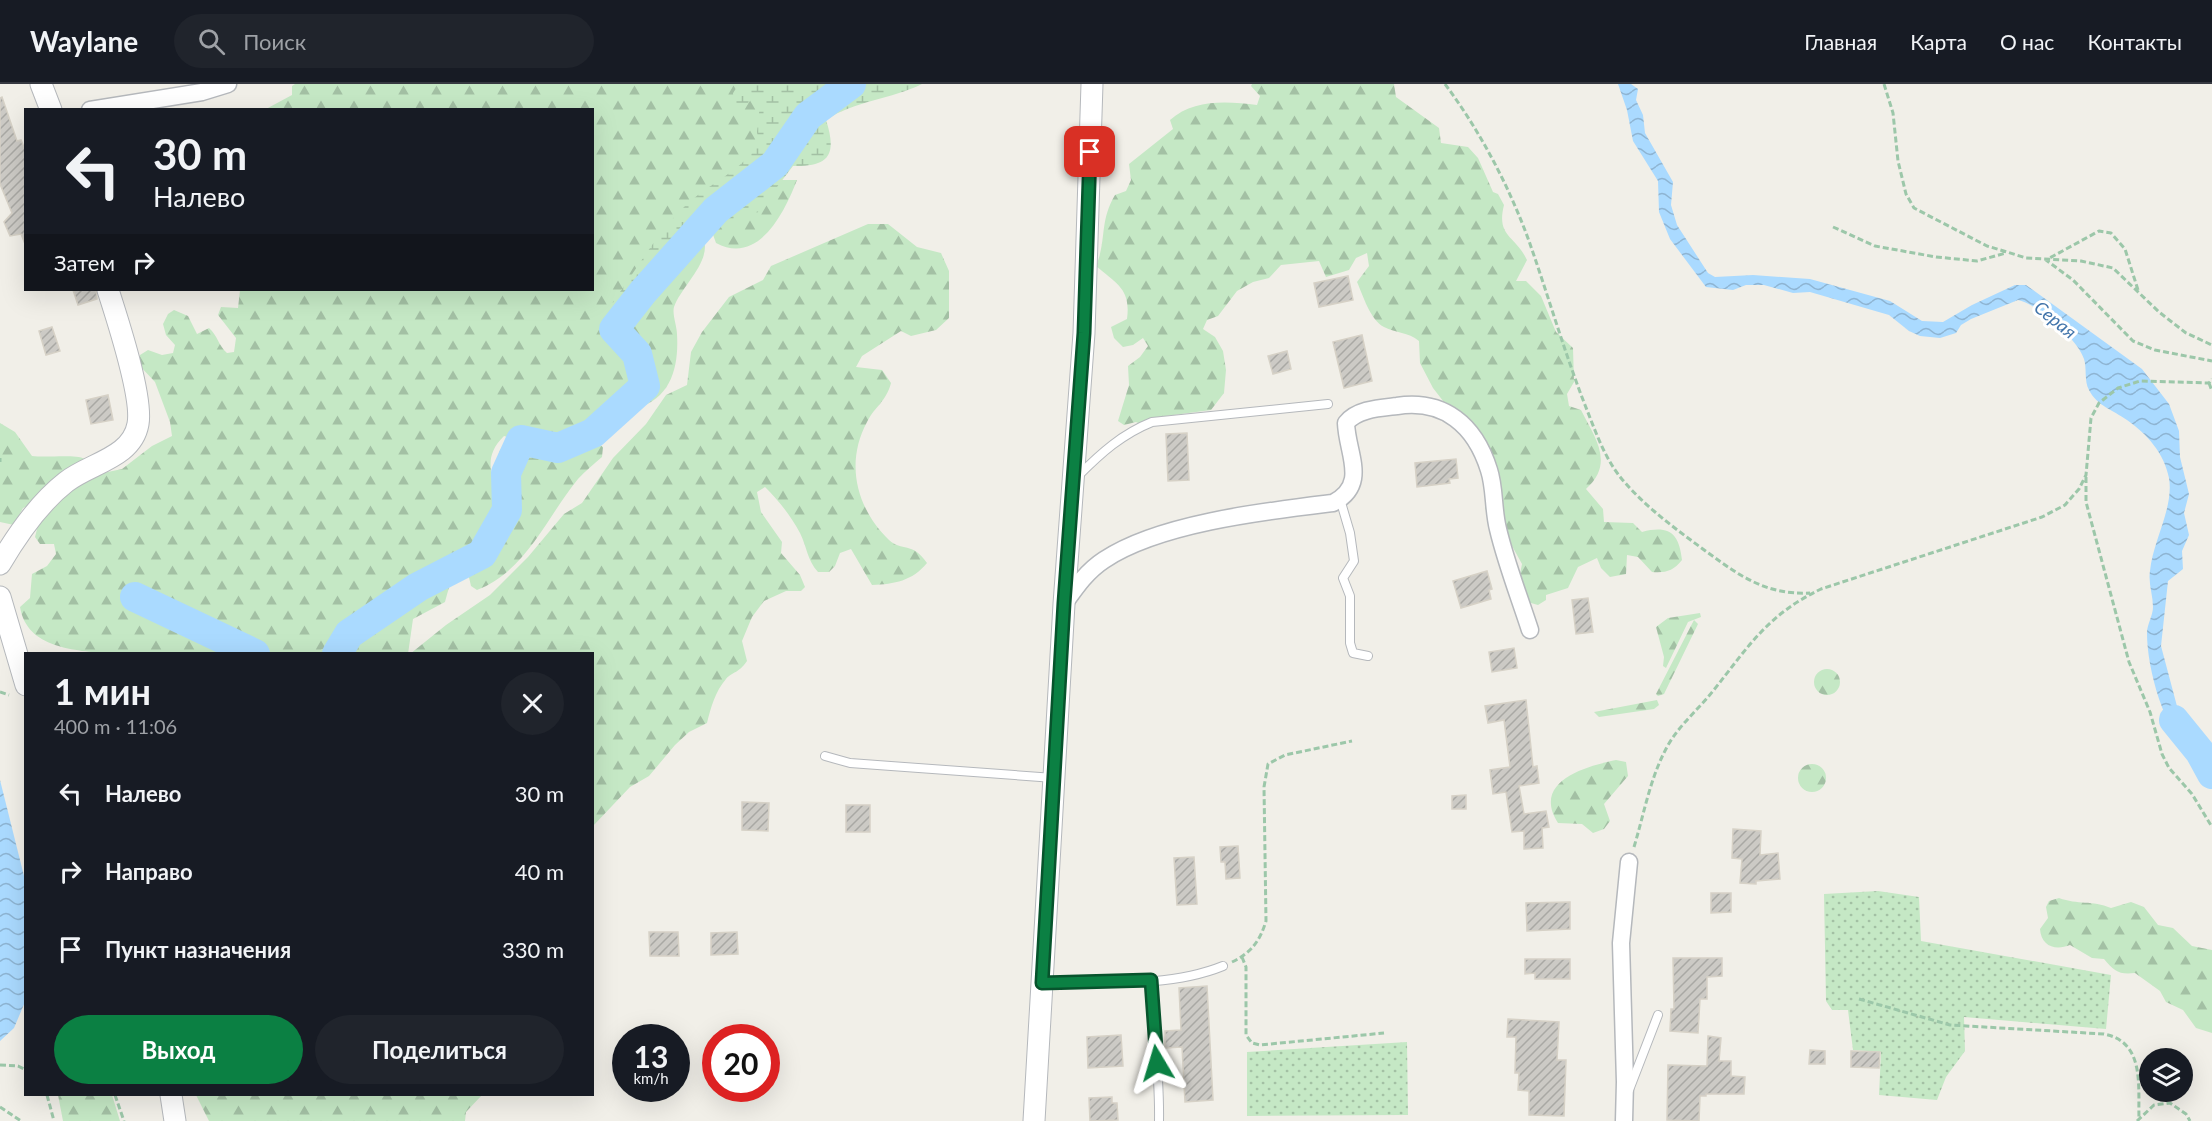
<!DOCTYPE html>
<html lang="ru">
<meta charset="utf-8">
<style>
body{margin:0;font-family:Lato,sans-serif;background:#20242c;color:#f1f3f6;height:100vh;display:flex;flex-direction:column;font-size:22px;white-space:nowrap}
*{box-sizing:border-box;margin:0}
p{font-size:20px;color:#9ea1a6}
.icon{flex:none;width:33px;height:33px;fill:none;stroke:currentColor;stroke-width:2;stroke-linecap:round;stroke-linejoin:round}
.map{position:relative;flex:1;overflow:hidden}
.drawer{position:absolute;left:24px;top:568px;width:570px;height:444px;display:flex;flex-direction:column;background:#171b24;border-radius:0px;box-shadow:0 6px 24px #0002}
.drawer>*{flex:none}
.hud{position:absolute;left:24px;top:24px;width:570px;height:183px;border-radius:0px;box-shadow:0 6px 24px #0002;background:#171b24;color:#f1f3f6;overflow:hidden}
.controls{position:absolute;left:2139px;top:964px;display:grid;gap:12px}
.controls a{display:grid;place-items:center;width:54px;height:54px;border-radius:50%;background:#171b24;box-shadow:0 6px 24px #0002;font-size:30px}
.speed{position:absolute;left:612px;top:940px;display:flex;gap:12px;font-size:30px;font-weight:700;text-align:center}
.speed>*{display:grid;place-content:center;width:78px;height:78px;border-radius:50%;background:#171b24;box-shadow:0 6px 24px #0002;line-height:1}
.speed small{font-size:15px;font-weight:400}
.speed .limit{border:9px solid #d22;background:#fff;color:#111}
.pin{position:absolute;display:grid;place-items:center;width:51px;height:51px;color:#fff;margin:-26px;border-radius:12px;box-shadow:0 3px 9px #0006}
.me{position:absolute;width:66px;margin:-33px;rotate:353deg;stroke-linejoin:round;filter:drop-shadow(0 0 4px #0008)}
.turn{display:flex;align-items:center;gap:21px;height:126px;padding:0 30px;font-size:27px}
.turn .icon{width:78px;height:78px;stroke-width:2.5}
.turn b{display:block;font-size:42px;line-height:51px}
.then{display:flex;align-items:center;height:57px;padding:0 30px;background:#0003;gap:12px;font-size:22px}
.round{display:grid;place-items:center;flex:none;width:63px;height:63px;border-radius:32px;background:#20242c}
.headline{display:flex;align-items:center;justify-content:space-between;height:102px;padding:0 30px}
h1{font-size:36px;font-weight:700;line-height:45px}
.button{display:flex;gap:12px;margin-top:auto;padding:12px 30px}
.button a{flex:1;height:69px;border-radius:36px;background:#0b8043;color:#fff;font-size:24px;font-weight:700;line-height:69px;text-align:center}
.button a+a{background:#20242c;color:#f1f3f6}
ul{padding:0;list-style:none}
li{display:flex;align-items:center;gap:18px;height:78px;padding:0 30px}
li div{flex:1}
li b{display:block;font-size:22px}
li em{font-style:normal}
header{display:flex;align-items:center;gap:36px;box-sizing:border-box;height:84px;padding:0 30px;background:#171b24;border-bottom:2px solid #363941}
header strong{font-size:28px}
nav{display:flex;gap:33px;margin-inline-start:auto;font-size:21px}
.search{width:420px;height:54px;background:#20242c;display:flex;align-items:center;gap:15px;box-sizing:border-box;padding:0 21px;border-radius:33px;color:#9ea1a6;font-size:22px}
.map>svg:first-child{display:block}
.grass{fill:url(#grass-dots)}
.forest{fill:url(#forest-firs)}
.wetland{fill:url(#wetland-marsh)}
.water{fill:url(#water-waves)}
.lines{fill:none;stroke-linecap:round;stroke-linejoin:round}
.river{stroke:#aadaff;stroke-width:30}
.building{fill:url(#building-hatch);stroke:#d6d1c6;stroke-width:1.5}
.service-casing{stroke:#b5b8bc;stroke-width:10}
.minor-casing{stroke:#b5b8bc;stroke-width:19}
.tertiary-casing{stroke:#b5b8bc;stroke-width:23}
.path{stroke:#9cc7a9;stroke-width:3;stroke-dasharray:6 3;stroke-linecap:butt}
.service{stroke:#fff;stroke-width:8}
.minor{stroke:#fff;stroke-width:16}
.tertiary{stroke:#fff;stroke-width:21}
.route-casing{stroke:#07532c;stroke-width:15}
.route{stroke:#0b8043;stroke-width:10}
.labels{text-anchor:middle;stroke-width:6;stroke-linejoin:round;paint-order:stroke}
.water-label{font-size:18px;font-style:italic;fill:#4174aa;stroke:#fff}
</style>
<header>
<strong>Waylane</strong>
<div class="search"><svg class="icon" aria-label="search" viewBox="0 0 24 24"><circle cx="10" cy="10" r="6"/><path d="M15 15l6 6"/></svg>Поиск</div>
<nav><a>Главная</a><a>Карта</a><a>О нас</a><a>Контакты</a></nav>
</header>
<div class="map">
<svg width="2212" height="1037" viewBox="0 0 2212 1037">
<defs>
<pattern id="grass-dots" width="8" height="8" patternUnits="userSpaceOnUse" patternTransform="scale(1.5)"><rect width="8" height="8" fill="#c5e8c5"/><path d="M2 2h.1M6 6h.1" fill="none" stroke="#a3c0a4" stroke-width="1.8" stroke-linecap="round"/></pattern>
<pattern id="forest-firs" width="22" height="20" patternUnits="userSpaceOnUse" patternTransform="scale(1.5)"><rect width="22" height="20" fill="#c5e8c5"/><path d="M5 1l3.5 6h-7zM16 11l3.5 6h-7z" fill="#a3c0a4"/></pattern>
<pattern id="wetland-marsh" width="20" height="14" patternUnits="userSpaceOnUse" patternTransform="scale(1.5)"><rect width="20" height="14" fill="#c5e8c5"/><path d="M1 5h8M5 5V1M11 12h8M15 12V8" fill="none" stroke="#a3c0a4"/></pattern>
<pattern id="water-waves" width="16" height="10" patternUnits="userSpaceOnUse" patternTransform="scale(1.5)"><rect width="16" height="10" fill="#aadaff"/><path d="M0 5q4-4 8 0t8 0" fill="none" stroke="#8eb4d2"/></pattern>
<pattern id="building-hatch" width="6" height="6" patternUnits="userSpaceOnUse" patternTransform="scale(1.5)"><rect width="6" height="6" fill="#cccac5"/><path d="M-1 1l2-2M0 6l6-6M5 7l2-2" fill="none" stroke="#a9a8a4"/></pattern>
</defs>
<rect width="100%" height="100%" fill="#f1efe8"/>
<path class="grass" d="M1878,807L1919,813L1921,857L2111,891L2106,945L1964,933L1965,967L1946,993L1937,1016L1879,1011L1881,968L1853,966L1848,926H1832L1826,917L1824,810Z
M1407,958L1408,1031L1247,1032V968Z"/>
<path class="forest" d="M295,0H771L763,65L607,237C613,247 633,270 635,280C641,315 573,349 548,364L504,352C473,382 506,407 501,435C496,465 465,472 452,496C449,502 447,511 445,518L413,535L408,570H110C75,566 27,565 20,523L30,514L32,490L47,482L56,470L54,460H40L35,453L38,441L84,393L122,385L152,362L172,352L170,338L155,298L139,281L140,271L148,266L162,271L173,269L175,261L166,251L163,240L168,230L174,226L188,232L197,250L209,244C218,252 218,261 227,269L234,268L236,254L218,231L221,223L238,224L240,206H592V26L266,25L292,11V2Z
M1252,0H1394L1396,13L1439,44L1441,59L1468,63L1478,74L1493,108L1498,110L1504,121C1496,153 1515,151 1527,176L1516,197H1526L1541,212L1556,248L1573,264L1574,298L1567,310L1569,322L1581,326C1595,354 1615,379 1586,405L1603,425L1604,438L1633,439L1642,448C1669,441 1679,449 1682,476C1673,487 1666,489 1652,488L1638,473L1627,471L1626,490L1610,493L1601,484L1597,474L1578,483L1568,504L1546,511V516L1538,521L1524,517L1518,500L1522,480L1501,442L1485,425V415L1490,406L1489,376L1433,304L1420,279L1419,257C1408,248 1396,249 1384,243C1370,236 1363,211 1357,198L1369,182L1367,169L1356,174L1349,186L1326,193L1319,177L1281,181L1269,194L1253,198L1237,207L1218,232L1207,236L1203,245L1215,253L1223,267L1226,286L1224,309L1211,326L1166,332L1147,343L1136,338L1124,341L1118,337L1129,301L1128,282L1140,273L1148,262L1143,254L1133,261L1123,263L1114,254L1111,243L1127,235C1131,205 1117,200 1096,182C1107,156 1099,138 1115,111L1126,107L1131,96L1129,80L1173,45L1170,36C1193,15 1227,17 1257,21L1260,12L1251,2Z
M782,96H797C785,127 759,182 716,159L711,145L718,135Z
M868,140H888L917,163L941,169L949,187V234L936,246L911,252L901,247L862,272L856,283L882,286L891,299C886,318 875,322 867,338C845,379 856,424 889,456C902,468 912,457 927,479C912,497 895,500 872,501L851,465L840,469L835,482L829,488H818C807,476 807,463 800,449C791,432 779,417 765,403L757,408L761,428L782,458L781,469L800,491L805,503L801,507H786L764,517L752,533L742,557L747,577C738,590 733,587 726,595C715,608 711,623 707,639L689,648L675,661L649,692L630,703L593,742L592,570H410L446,541L490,511L528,473L564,430L582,419L613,374L646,340L666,311L687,301L691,268L702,248L729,213L763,196L771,182Z
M700,148C718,173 682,200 674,223C672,230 677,242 677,250C679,283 671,314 637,324L633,311L649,283L648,271L636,266L625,250L670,166Z
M0,339L15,348L32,372C47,374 75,370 85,375L42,416L23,424L14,441L0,438Z
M591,355L603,363L602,373C594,380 585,387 578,395C546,434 527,486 477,506L471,502L468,489L475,479L490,469L518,370Z
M1700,529L1701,533L1688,538L1666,584L1663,582L1664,573L1656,543L1668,534Z
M1694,536L1698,540L1664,610L1658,612L1656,610Z
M1814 598a13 13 0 1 1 26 0a13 13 0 1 1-26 0Z
M1657,616L1659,621L1654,625L1599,633L1594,628Z
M1616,676L1626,678L1628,692L1604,720L1610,737L1604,745L1593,749L1582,740L1558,739C1531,697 1587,682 1616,676Z
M1798 694a14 14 0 1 1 28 0a14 14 0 1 1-28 0Z
M2059,814C2078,821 2092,816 2111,824L2131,818L2144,823L2158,841L2173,844L2192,862L2212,866V949L2196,944L2183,926L2166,918L2160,907L2135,889C2119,891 2114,887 2104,875L2092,874L2070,861C2055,867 2041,862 2040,845L2048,834L2046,823L2049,817Z
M58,1011H112L120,1037H63Z
M196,1011H482L466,1028L465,1037H209Z"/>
<path class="wetland" d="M739,0H922C892,15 854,17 826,36C837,70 830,83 793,82L758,128L744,136L711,143L686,158L632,237L631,251L646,268L652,284L630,329L614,344L586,361L541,381L523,377L516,381C510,405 518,430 508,453C501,472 463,495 444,501C433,505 417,503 408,509C385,525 369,548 354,570H316L402,498L454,477L490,450L498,430L496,397L499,368L504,360L540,357L578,343L620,312L631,285C623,273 607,264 603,249C598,233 614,218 622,205C643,175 660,146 686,121C710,99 741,87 759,60L757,48L761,11L753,12L743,27L734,23L733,9Z"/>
<path class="water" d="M1618,0H1631L1638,5L1636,16L1643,31L1645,49L1673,98L1671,121L1677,141L1708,189L1715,193L1753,191L1810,195L1890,217L1922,237L1943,238L1972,221L2015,201H2026L2142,285L2169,320L2179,347L2180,373L2189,410L2184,429L2189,451L2182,467L2183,485L2168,497L2161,562L2178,626L2205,662L2193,671C2164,648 2147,585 2147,549C2147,540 2153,532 2153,523C2153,511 2148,499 2150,487C2153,456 2174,424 2169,394C2164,369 2147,350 2127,336C2113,326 2097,322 2089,306C2084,297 2087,284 2084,275C2078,256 2038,220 2018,216L1971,235L1961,241L1956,249L1940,254L1920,252L1909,247L1889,231L1810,208L1793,209L1764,201H1746L1733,206L1706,203L1670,155L1659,128L1658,97L1633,57L1627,26Z
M0,696L26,800L25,918L14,944L0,957Z"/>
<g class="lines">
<path class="river" d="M135,513L255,570
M337,570L349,550L418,503L482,470L507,426L506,389L521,356L558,364L593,349L645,302L637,270L614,245L643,208L716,126L775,80L808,32L851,0
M2174,636L2200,668L2212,690"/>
</g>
<path class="building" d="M2,13L17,57L21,56L26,68L25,160L21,150L10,152L4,138L12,129L0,100V14Z
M1348,192L1353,216L1319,223L1314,199Z
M73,206H96L97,215L78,221Z
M52,243L60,267L46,271L39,247Z
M1362,251L1372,297L1344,304L1333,258Z
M1287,267L1291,285L1273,290L1268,272Z
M108,311L113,336L91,340L86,316Z
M1187,349L1189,396L1168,397L1166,350Z
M1456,375L1458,394L1449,395L1450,399L1417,403L1415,379Z
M1487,487L1492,505L1489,506L1491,515L1461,524L1453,497Z
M1588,514L1593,548L1576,550L1572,516Z
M1514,564L1517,584L1492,588L1489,568Z
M1526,616L1533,683L1537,682L1539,699L1519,702L1524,730L1546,727L1549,743L1542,744L1543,764L1524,765V747L1512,748L1506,708L1493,710L1490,686L1510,683L1504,636L1488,639L1485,622Z
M1466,711V725H1452V712Z
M742,718L769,719L768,747L742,746Z
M846,721H870V748H846Z
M1733,745L1761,747L1760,771L1778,769L1780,795L1756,797V800L1740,799L1742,775L1732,774Z
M1238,762L1240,794L1226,795L1225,778H1221L1220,763Z
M1194,773L1197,820L1177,821L1174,774Z
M1711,809H1731V828L1711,829Z
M1570,818V845L1527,847L1526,819Z
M649,848H678L679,872H650Z
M737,848L738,870L711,871V849Z
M1673,874H1722V892L1707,893V915H1700L1698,949L1670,947L1671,925H1674Z
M1525,875H1570V895H1535V889L1525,890Z
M1207,902L1213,1016L1185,1018L1182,963L1165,964V947L1181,946L1179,904Z
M1508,935L1559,938L1557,976H1566L1564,1032L1529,1031V1007L1518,1006L1519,989H1515L1516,953H1507Z
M1121,951L1123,982L1088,984L1087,953Z
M1708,952L1721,954L1719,977H1731V992L1745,993L1744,1010H1706V1012H1700L1699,1037L1667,1036L1668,981L1707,982Z
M1810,966L1825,967V980H1809Z
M1851,967L1880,968L1879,984L1851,983Z
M1112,1013V1019H1117L1118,1036L1090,1037L1089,1014Z"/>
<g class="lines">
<g class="service-casing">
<path id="service" d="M1078,392C1101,369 1122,350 1152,338L1328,320
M1340,415L1350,449L1354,477L1343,494L1350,512V559L1353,569L1368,572
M825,672L850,679L1054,694
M1151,896C1153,943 1160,990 1159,1037
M1043,899C1100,898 1169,904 1223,882
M1629,1006L1658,931"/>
</g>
<g class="minor-casing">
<path id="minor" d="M90,26L202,8L228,0
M1064,520C1076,503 1087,487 1104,476C1159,439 1267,427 1333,419C1369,400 1347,370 1346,339C1357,325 1380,324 1397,322C1444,315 1475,341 1489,386C1495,404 1493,426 1498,445C1506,479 1519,512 1530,546
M1624,1037L1625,998L1621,859L1629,778"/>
</g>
<g class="tertiary-casing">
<path id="tertiary" d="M41,0L51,26
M0,480C17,451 39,419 66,398C90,379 132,374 138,340C143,313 117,234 108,206
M0,513L26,601
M171,1011L175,1037
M1034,1037L1064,520L1084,249L1092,0"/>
</g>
<path class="path" d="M1445,0C1480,47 1509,102 1529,157C1548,211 1564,267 1585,321C1595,346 1604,373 1621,394C1645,423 1677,446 1707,468C1741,493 1767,511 1810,509
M1884,0L1893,29L1898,77L1906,110L1914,124L1987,162L2007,168L2026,174L2081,177L2113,184L2159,228L2186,249L2212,261
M1833,143L1875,162L1936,173L1977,177L2006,169
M2138,206L2125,165L2111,149L2099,147L2046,176L2073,196L2133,257L2155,266L2212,277
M2209,299L2212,307
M0,374V378
M2086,393V418L2129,578L2150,628L2162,670L2169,684L2192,710L2212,743
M0,608L9,611
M1634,763C1644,730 1650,694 1667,663C1679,641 1698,626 1713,607C1749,562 1767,531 1821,505L2042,433L2065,421L2079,405L2086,391L2091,334L2099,319L2118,304L2140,297L2209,299L2212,295
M1242,873L1246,883V951L1252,959L1260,961L1384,949
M1232,878C1251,869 1260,857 1266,837L1264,703L1268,680L1285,671L1352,657
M1859,915L1950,941L2104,950C2145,958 2138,1001 2139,1035
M0,981L18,982L26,986
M47,1011L54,1037
M115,1011L124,1037
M0,1023L21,1037
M2137,1037L2154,1021L2170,1019L2186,1030L2190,1037"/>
<use href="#service" class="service"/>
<use href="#minor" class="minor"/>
<use href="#tertiary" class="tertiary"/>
</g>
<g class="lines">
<g class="route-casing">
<path id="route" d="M1090,68L1084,249L1064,519L1042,899L1151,896L1157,979"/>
</g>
<use href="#route" class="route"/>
</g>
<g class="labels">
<g class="water-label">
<text transform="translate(2055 236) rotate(39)" y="6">Серая</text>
</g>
</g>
</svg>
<div class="controls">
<a><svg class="icon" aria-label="layers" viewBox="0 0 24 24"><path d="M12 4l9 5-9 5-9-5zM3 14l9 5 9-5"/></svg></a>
</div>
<div class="speed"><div>13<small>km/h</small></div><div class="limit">20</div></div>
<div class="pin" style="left:1090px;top:68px;background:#d93025"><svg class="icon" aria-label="arrive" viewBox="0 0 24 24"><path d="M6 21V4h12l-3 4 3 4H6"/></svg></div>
<svg class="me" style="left:1157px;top:979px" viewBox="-20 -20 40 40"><path d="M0-17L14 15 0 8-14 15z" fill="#0b8043" stroke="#fff" stroke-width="4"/></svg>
<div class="hud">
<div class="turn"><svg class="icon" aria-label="left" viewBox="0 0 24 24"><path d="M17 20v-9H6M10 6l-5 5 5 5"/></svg><div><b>30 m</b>Налево</div></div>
<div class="then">Затем<svg class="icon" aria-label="right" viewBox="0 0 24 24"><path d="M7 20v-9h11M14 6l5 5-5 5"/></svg></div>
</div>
<section class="drawer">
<div class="headline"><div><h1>1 мин</h1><p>400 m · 11:06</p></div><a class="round"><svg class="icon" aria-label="close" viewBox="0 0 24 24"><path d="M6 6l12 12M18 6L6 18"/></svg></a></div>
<ul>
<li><svg class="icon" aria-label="left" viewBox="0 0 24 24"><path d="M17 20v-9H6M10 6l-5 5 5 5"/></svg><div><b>Налево</b></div><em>30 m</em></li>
<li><svg class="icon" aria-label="right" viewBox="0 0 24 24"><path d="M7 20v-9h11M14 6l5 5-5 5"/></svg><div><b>Направо</b></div><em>40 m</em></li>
<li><svg class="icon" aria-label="arrive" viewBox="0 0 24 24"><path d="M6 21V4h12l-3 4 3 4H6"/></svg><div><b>Пункт назначения</b></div><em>330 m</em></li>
</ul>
<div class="button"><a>Выход</a><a>Поделиться</a></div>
</section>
</div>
